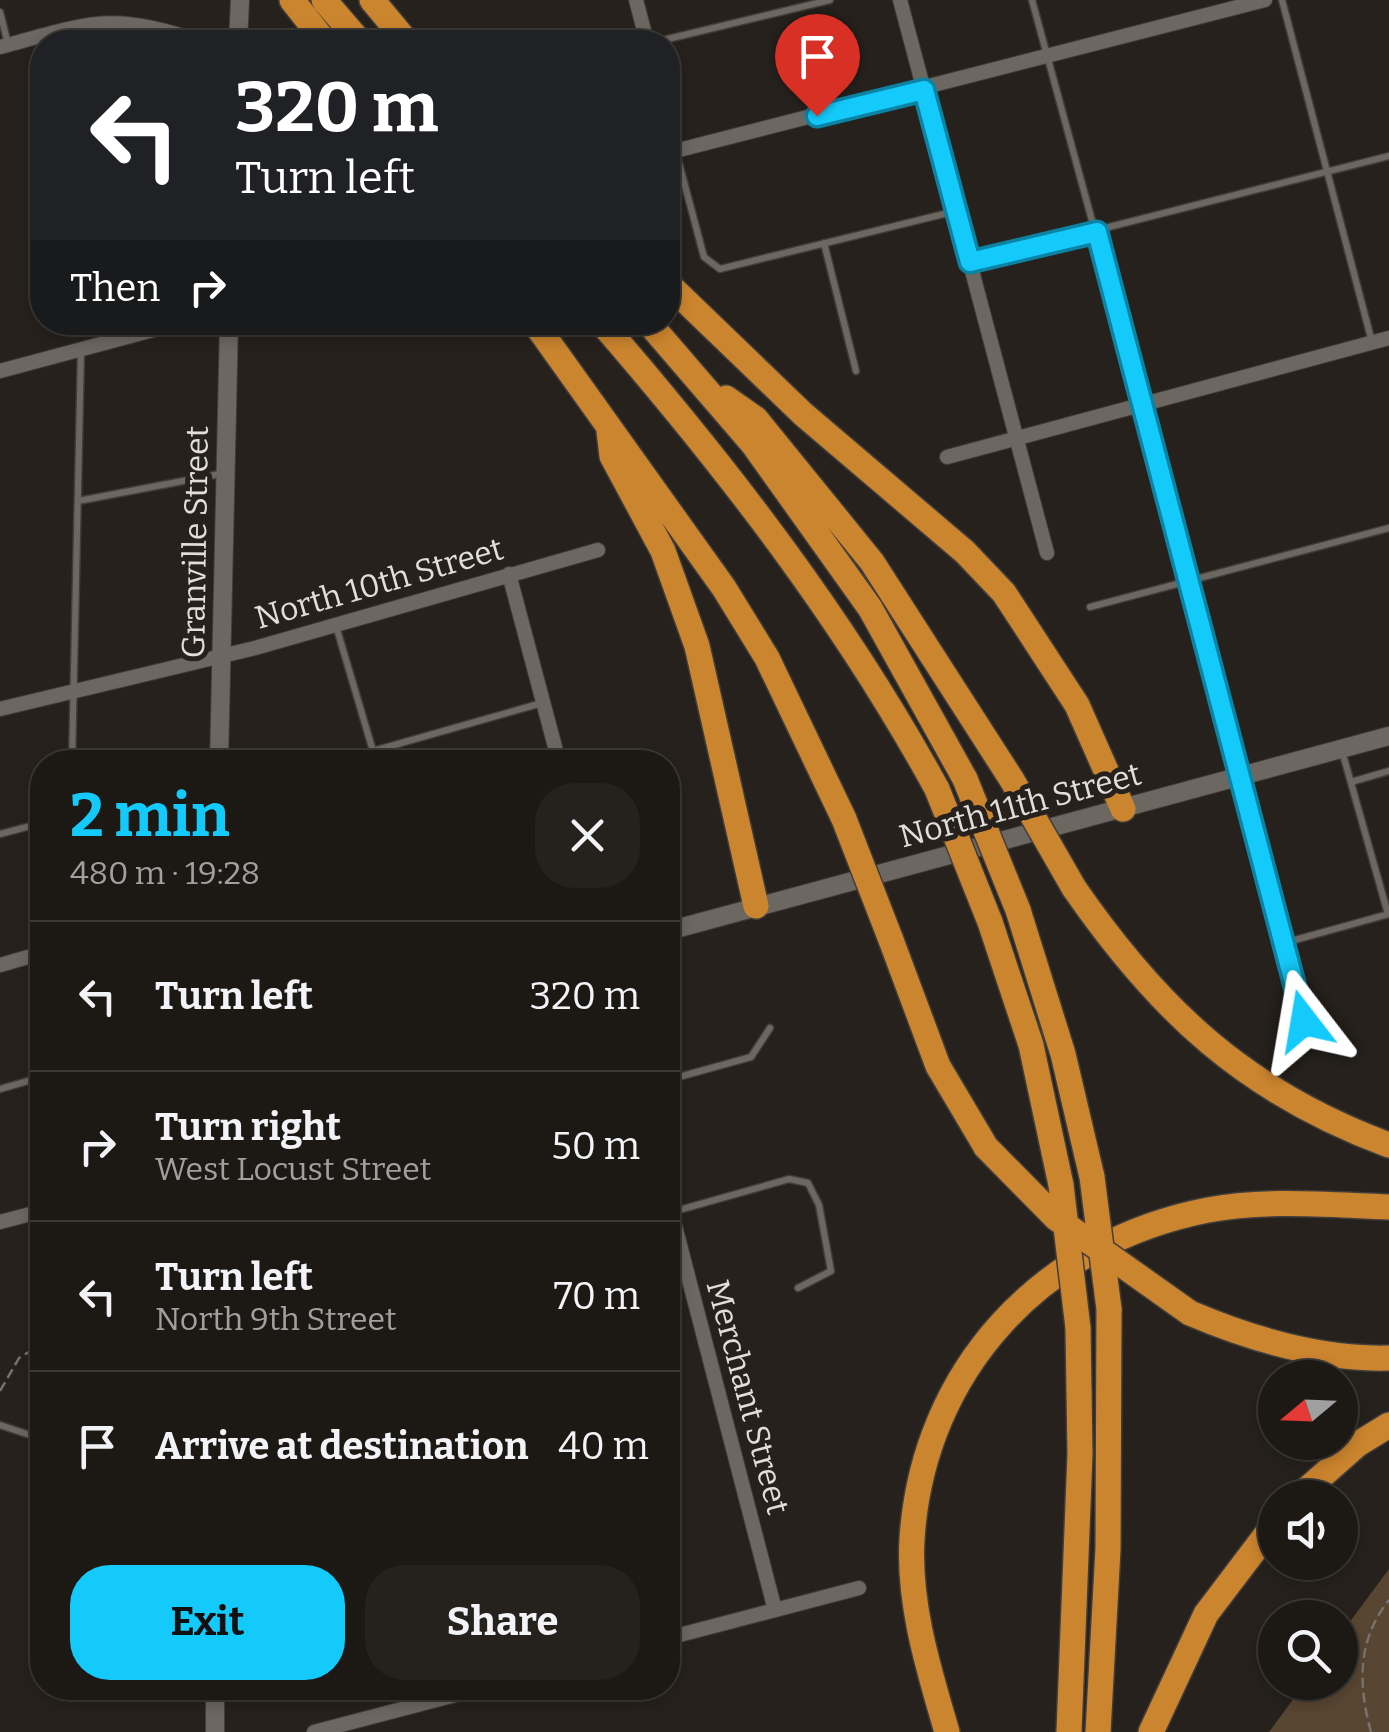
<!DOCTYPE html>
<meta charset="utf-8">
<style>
body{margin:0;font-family:Bitter,serif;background:#25221e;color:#f1f3f6;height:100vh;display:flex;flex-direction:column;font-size:38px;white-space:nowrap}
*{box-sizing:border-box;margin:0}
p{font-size:32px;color:#a0a0a0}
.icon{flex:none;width:55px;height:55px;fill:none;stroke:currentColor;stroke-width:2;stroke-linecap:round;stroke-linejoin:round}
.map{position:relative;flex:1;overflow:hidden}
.drawer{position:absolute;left:30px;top:750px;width:650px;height:950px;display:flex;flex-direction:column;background:#1c1915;border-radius:40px;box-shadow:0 5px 15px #0003,0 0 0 2px #3a3834}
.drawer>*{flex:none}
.hud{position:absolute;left:30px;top:30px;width:650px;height:305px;border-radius:40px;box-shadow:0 5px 15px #0003,0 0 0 2px #3a3834;background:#202124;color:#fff;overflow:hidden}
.needle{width:65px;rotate:251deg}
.buttons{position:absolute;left:1258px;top:1360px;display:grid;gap:20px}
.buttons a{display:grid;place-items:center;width:100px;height:100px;border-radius:50%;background:#1c1915;box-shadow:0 5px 15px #0003,0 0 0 2px #3a3834;font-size:50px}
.pin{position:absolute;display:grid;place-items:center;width:85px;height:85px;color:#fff;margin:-102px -42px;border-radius:50% 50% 50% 0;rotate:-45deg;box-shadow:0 0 10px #0007}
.pin .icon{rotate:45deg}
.me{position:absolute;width:110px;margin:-55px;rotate:346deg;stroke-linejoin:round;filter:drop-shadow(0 0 8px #0008)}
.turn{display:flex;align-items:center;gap:35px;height:210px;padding:0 40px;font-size:45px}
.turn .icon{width:130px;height:130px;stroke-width:2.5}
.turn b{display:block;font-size:70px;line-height:85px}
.then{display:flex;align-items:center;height:95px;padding:0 40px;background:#0003;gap:20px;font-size:38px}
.round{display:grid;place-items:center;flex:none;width:105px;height:105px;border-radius:40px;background:#25221e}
.headline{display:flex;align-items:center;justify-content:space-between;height:170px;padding:0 40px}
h1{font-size:60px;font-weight:700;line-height:75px;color:#14cafb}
.button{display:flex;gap:20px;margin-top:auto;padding:20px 40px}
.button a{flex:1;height:115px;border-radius:40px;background:#14cafb;color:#111;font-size:40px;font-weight:700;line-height:115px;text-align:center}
.button a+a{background:#25221e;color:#f1f3f6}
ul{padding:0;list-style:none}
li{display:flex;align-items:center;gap:30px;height:150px;padding:0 40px;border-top:2px solid #3a3834}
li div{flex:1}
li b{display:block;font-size:38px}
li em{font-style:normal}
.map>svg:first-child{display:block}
.green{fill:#594632}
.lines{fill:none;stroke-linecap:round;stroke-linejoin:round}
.service-casing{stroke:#413d3a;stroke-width:9}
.minor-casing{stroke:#413d3a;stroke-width:16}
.tertiary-casing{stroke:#413d3a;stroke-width:20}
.motorway-casing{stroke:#413d3a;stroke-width:28}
.path{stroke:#78736f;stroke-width:2.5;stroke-dasharray:10 5;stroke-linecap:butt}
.service{stroke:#6d6761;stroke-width:6}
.minor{stroke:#6d6761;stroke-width:14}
.tertiary{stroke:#6d6761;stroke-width:18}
.motorway{stroke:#cc852f;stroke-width:25}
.motorway-bridge-casing{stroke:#413d3a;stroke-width:28;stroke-linecap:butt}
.motorway-bridge{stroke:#cc852f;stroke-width:25}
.route-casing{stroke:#0d83a3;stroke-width:25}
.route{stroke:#14cafb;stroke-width:18}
.labels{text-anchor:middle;stroke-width:10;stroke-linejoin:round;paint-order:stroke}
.street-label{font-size:32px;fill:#e1dedb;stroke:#26211c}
</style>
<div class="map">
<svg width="1389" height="1732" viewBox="0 0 1389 1732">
<rect width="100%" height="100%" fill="#26211c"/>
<path class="green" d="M1389,1569V1732H1269L1305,1683L1340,1682V1635Z"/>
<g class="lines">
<g class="service-casing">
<path id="service" d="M1032,0L1243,776L1304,1021
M1282,0L1372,342
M0,12L8,44
M655,42L830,0
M676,152L704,257L720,269L956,211
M824,243L856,371
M971,262L1389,156
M113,322L117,337
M78,501L225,473
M1090,607L1389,528
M336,626L373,751L542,703
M1342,751L1388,914
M72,762L81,350
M328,762L373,751
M1351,782L1389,771
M0,834L42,823
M1284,943L1389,914
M668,1080L751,1057L770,1028
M0,1089L42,1077
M672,1212L789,1179L808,1183L819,1205L831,1271L798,1288
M0,1425L42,1439"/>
</g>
<g class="minor-casing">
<path id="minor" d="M636,0L647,42
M900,0L1047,553
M0,47C86,24 112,10 200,42
M668,121L675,151L1265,0
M0,371L183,322
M947,457L1389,338
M509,574L559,762
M0,709L255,648L598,550
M0,965L42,953
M668,1199L775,1610
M0,1222L42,1211
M668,1638L859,1588
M314,1732L482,1688"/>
</g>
<g class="tertiary-casing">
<path id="tertiary" d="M238,42L240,0
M219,762L229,322
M668,931L1389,736
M215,1688V1732"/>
</g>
<g class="motorway-casing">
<path id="motorway" d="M292,0L325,42
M324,0L360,42
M372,0L407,42
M668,284L803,414L965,552L1004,593L1077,705L1123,809
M534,322L724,588L767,658L844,819
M601,322C728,469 844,619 937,789
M648,322L753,444L870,608L965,779
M726,398L756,419L872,562L1012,780
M609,431L612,456L663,551L697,646L756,906
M1074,888C1159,1011 1246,1092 1389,1145
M1018,910L1063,1054L1092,1177
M990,922L1031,1045L1061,1185
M891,940L938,1066L986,1147
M1190,1313C1251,1339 1321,1360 1389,1358
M1297,1498L1358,1444L1389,1425
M947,1732C929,1670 908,1604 912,1539C923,1369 1043,1242 1208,1210C1267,1199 1329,1205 1389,1207
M1069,1732L1080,1454L1078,1328
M1098,1732L1108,1549L1109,1309
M1151,1732L1206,1614L1275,1523"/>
</g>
<path class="path" d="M0,1391L19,1358L42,1344
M1371,1732C1358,1685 1357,1640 1389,1600"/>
<use href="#service" class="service"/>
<use href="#minor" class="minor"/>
<use href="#tertiary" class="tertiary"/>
<use href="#motorway" class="motorway"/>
<g class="motorway-bridge-casing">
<path id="motorway-bridge" d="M965,779L1018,910
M1012,780L1074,888
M937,789L990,922
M844,819L891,940
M986,1147L1056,1218L1190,1313
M1092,1177L1109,1309
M1061,1185L1078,1328"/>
</g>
<use href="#motorway-bridge" class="motorway-bridge"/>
</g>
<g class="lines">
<g class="route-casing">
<path id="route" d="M817,116L924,90L970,262L1097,232L1304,1021"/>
</g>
<use href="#route" class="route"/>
</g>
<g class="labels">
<g class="street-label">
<text transform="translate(195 542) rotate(-89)" y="11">Granville Street</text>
<text transform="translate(379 583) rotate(-16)" y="11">North 10th Street</text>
<text transform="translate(1020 805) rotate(-15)" y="11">North 11th Street</text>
<text transform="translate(748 1397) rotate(75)" y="11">Merchant Street</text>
</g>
</g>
</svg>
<div class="buttons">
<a><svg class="needle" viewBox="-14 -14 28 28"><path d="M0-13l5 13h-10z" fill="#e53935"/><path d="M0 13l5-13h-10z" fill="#a0a0a0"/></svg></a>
<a><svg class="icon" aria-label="sound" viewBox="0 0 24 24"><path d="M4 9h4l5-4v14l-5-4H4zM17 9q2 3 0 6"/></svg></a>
<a><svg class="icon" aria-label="search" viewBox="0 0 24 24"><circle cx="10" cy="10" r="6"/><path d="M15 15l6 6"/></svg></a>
</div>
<div class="pin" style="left:817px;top:116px;background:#d93025"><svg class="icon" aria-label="arrive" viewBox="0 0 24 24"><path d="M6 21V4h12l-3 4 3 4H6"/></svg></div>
<svg class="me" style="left:1304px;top:1021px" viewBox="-20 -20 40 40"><path d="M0-17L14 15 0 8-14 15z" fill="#14cafb" stroke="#fff" stroke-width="4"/></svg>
<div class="hud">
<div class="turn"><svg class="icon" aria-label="left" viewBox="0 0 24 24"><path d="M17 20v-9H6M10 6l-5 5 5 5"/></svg><div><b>320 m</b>Turn left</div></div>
<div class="then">Then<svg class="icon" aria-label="right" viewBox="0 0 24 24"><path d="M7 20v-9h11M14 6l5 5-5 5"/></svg></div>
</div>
<section class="drawer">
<div class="headline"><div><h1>2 min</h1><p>480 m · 19:28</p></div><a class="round"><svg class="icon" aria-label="close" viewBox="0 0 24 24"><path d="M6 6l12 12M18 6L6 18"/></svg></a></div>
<ul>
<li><svg class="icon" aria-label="left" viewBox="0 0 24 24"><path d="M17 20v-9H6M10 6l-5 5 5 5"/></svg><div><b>Turn left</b></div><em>320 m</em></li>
<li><svg class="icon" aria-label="right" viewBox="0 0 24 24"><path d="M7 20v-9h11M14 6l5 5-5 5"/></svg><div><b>Turn right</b><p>West Locust Street</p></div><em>50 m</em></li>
<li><svg class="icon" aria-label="left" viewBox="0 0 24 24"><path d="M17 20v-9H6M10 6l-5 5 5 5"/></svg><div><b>Turn left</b><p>North 9th Street</p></div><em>70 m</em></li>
<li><svg class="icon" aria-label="arrive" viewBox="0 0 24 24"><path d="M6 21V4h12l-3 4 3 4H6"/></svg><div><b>Arrive at destination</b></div><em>40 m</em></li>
</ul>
<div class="button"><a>Exit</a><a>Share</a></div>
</section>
</div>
